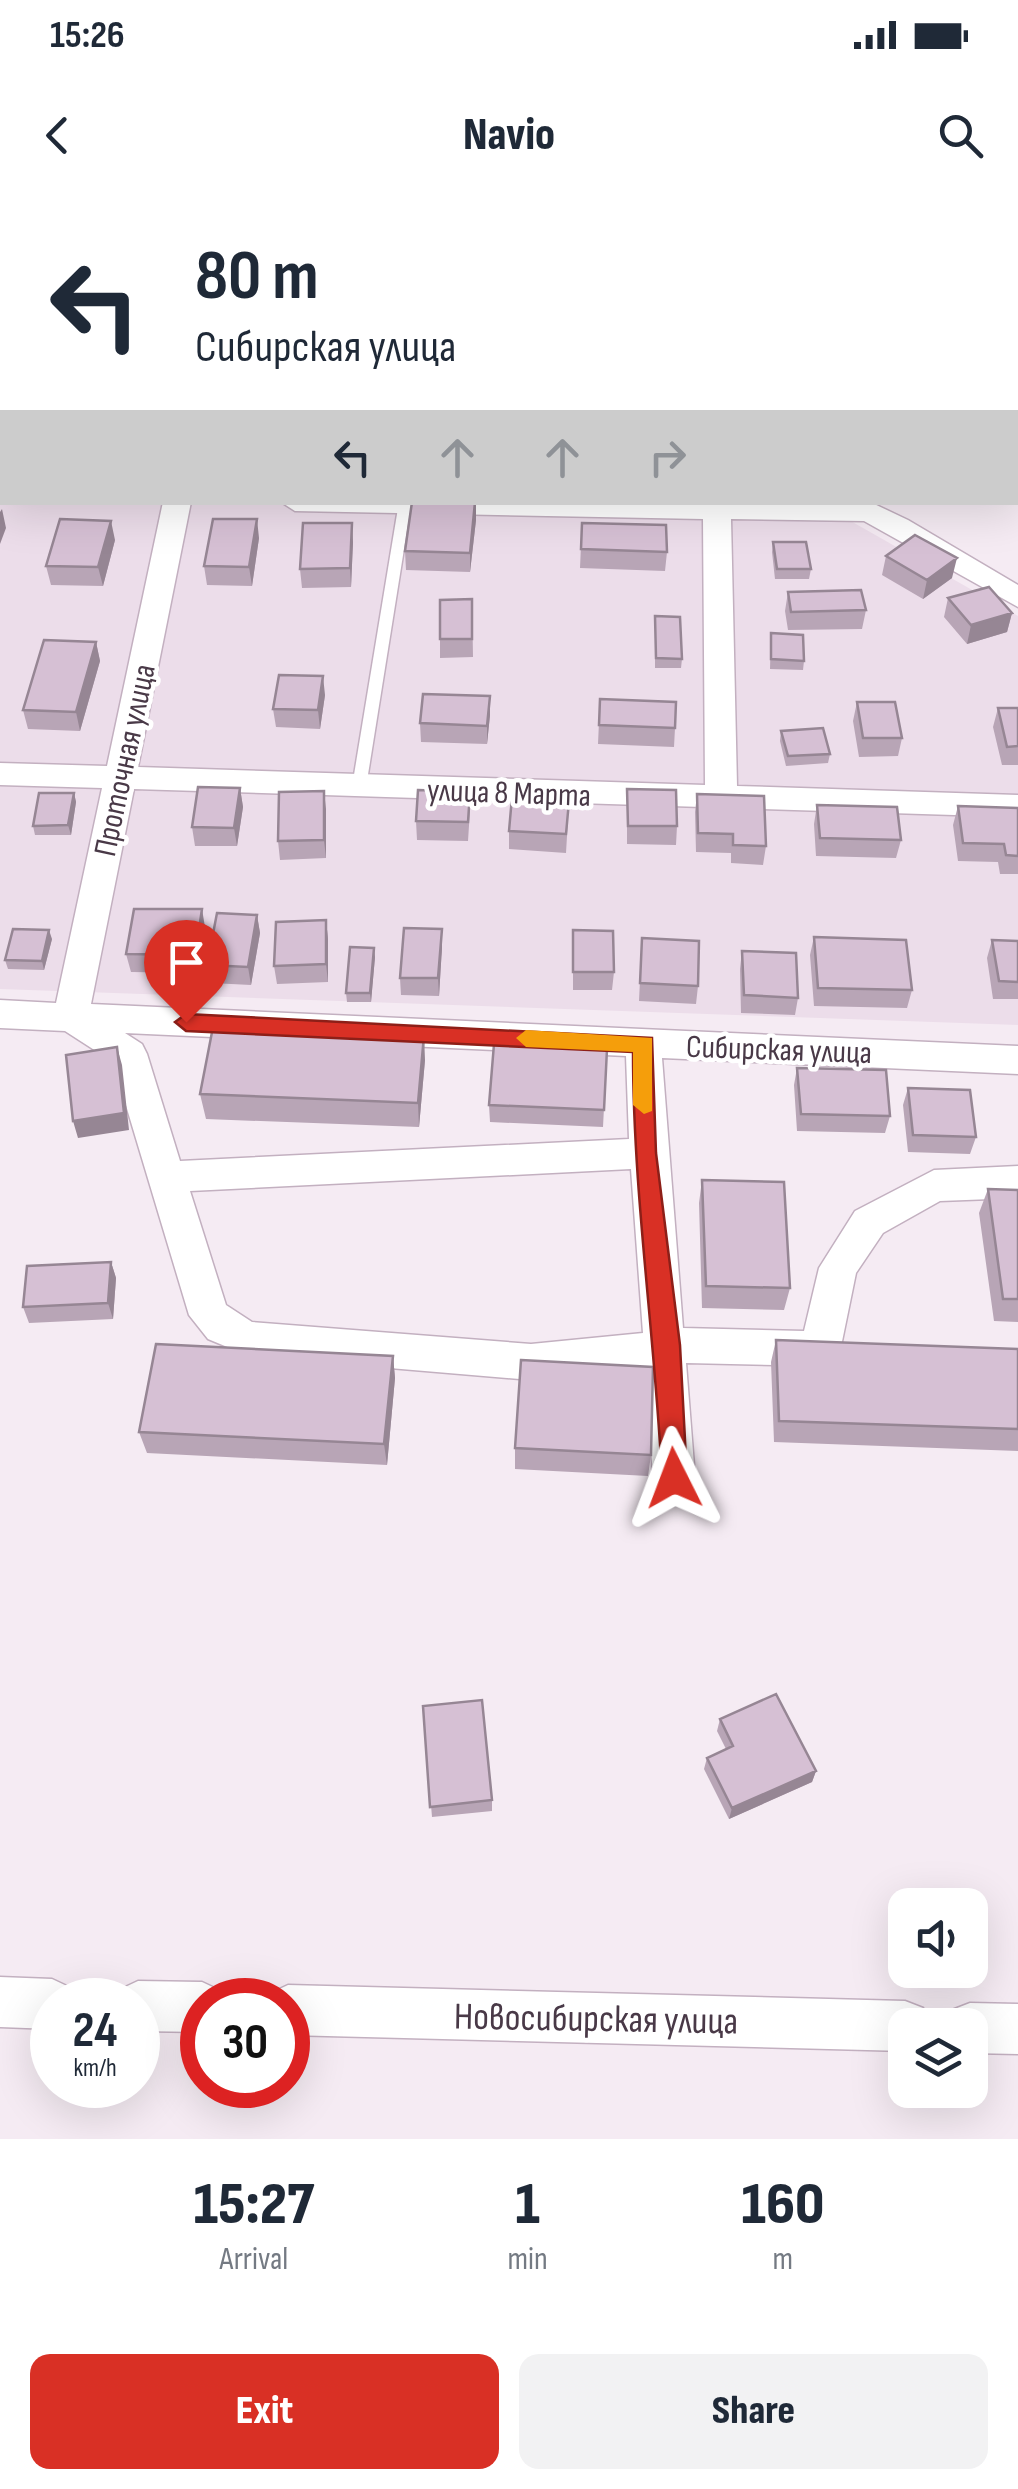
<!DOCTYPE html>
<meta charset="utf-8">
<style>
body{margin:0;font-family:"Sofia Sans Condensed",sans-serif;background:#f2f2f3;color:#1f2937;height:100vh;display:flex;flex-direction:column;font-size:38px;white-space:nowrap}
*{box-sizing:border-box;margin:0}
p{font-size:32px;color:#747a83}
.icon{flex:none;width:55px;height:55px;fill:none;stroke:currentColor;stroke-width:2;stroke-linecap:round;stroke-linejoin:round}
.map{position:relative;height:1939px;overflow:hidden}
.details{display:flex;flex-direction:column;background:#fff;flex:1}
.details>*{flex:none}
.guide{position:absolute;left:0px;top:0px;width:1020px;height:305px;box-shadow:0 10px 40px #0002;background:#fff;color:#1f2937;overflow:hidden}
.fabs{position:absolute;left:888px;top:1688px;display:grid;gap:20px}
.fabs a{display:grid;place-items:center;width:100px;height:100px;border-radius:20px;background:#fff;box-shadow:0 10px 40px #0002;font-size:50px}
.speed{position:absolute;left:30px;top:1778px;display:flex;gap:20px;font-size:50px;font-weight:700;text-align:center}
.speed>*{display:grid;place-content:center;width:130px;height:130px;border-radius:50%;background:#fff;box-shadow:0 10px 40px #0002;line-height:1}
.speed small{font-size:25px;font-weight:400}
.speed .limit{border:15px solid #d22;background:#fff;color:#111}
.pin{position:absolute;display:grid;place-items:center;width:85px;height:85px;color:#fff;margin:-102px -42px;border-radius:50% 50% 50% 0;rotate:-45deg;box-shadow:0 0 10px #0007}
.pin .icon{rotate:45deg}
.me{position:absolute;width:110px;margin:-55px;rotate:357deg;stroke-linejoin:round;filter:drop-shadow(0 0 8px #0008)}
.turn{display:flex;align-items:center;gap:35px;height:210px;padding:0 30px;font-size:45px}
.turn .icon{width:130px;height:130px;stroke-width:2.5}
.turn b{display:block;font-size:70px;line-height:85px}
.lanes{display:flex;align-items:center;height:95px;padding:0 30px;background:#0003;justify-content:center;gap:50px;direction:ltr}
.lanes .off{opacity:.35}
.eta{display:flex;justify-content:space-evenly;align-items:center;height:170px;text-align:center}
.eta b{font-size:60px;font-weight:800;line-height:70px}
.action{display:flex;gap:20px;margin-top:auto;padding:20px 30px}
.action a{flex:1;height:115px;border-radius:20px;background:#d93025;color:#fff;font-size:40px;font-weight:800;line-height:115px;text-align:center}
.action a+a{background:#f2f2f3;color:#1f2937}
.status{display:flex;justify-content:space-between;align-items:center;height:70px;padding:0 50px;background:#fff;direction:ltr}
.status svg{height:28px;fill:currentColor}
header{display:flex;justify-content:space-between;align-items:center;height:130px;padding:0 30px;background:#fff;font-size:45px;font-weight:800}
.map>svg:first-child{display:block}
.residential{fill:#ecddea}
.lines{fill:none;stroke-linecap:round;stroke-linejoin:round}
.service-casing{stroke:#c3b0c0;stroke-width:3}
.minor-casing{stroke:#c3b0c0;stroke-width:3}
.service{fill:#fff;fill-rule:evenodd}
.minor{fill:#fff;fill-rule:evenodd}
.wall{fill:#b8a5b6}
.shaded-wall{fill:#968694}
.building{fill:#d6c0d4;stroke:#968694;stroke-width:2.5}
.route{fill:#d93025;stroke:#8d1f18;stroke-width:2.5}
.slow{fill:#f59e0b}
.labels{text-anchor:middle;stroke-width:9;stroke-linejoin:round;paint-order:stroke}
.street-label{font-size:32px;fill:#493947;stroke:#fff}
.near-street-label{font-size:38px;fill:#493947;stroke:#fff}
</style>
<div class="status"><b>15:26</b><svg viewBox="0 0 49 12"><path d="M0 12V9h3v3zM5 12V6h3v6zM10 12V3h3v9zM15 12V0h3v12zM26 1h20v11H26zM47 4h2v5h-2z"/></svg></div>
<header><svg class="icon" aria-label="back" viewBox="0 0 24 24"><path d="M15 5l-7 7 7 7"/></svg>Navio<svg class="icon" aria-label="search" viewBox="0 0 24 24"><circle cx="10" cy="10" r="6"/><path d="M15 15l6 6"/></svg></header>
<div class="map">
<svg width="1018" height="1939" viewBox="0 0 1018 1939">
<rect width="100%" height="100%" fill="#f5ebf3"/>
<path class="residential" d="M0,0L405,2H2V302L819,303L1018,416V825L0,789Z"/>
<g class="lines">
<g class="service-casing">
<path id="service" d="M399,302L411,305L366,587L359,592L352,587Z"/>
</g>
<g class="minor-casing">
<path id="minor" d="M213,0H237V2H213Z
M462,0H492L493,2H464Z
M769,0H801L802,2H771Z
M0,284L2,285V302H0Z
M163,302H191L138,567L705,585L703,319L295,311L281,302H870L908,320L1018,385V407L864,321L731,319L737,586L1018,595V617L134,589L91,804L1018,846V874L662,858L683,1128L804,1131L819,1068L855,1011L934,970L1018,966V998L940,1001L883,1033L856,1073L838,1161L824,1166L686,1163L695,1278L689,1292L674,1297L659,1292L653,1278L646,1167L531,1180L249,1156L208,1139L189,1115L113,862L65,831L0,828V800L56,803L102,588L0,585V563L107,566ZM125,833L626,856L629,939L180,961L147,854L142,844ZM631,969L643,1133L531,1144L252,1122L226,1105L190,991Z
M0,1777L52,1779L69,1787L75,1800H52V1829L0,1827Z
M138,1781L202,1782L219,1790L224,1800H202V1832L138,1831V1800H116L121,1789Z
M288,1785L905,1801L923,1808L929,1825H905V1851L288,1835V1800H267L271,1793Z
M970,1803L1018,1804V1854L970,1853V1825H946L952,1810Z"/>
</g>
<use href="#service" class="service"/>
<use href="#minor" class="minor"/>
</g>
<path class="wall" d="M138,0H184L183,2H138Z
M839,0H893L891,2H839Z
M476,302V320L470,372L406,370L405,351Z
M582,323L667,352L665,371L580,368Z
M259,338L252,386L207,385L204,366Z
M115,340L103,386L51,385L46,366Z
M353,342L351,387L302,388L300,369Z
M773,342L811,369L809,379H775L772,352Z
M886,356L952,378L923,399L882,375Z
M788,392L866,410L862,429L788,430L785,411Z
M948,398L1012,413L1007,432L967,444L944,417Z
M472,399L473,457L440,458V400Z
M655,416L682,459L681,468H655Z
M771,433L804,461L803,470L770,469Z
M96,442L100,461L80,531L28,529L23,510Z
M325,495L320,529L276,527L273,509Z
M600,499L675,528L674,547L598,544Z
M857,502L902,538L898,556L859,557L853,521Z
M998,508H1018V565H1002L993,527Z
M490,515L487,544L421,542L420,523Z
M781,531L830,554L828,563L786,566L780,541Z
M240,588L243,607L237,646H195L192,627Z
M627,589L677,626L676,645L627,644Z
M74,593L76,602L71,635H35L33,626Z
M697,594L766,646L763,665L731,663V653L696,652L695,612Z
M817,605L901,640L896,658L816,656L814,624Z
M958,606L1018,608V674H1000L998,662L958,661L953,625Z
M326,609V658L280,660L278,641Z
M470,610L468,641L417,640L416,621Z
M568,619L566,653L509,649V631Z
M257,715L260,733L251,785L211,783L207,765Z
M326,720L328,739V782L277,784L274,766Z
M205,727L199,773L131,772L126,754Z
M573,730L614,772L612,790H573Z
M814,737L912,790L907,808L814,806L810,755Z
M642,738L698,786L696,804L639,801Z
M52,739L44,770L8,769L5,760Z
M992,740L1018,741V799H993L987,758Z
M442,747L439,796L401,795L400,778Z
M742,751L798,798L795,815L741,813L740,769Z
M375,757L371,802H347L346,793Z
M607,849L603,927L490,922L489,905Z
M425,860L419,927L206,919L200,894Z
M797,868L890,916L885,933L797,931L794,885Z
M908,888L976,937L970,954L908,952L903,905Z
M702,980L790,1088L784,1110L702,1108L699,1003Z
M988,989L1018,990V1122L994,1121L979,1013Z
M111,1062L116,1078L113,1119L29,1123L23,1107Z
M776,1140L1018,1149V1251L774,1242L771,1162Z
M393,1156L395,1178L387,1265L147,1253L139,1232Z
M515,1248L651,1255L648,1276L515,1269Z
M423,1506L492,1600V1611L432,1617Z
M720,1519L816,1571L812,1582L729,1619L704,1569L707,1558L726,1549L717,1531Z"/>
<path class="shaded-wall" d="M2,156V189L1,194L0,164Z
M2,204V237L0,244V211Z
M476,302V320L470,372V353Z
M2,309L6,328L0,344V312Z
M257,319L259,338L252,386L249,367Z
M111,321L115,340L103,386L98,367Z
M352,323L353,342L351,387L350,368Z
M957,358L952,378L923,399L927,380Z
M1012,413L1007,432L967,444L971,425Z
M96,442L100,461L80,531L76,512Z
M323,476L325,495L320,529L318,510Z
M490,496V515L487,544V526Z
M240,588L243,607L237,646L234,628Z
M324,591L326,609V658L324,640Z
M74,593L76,602L71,635L68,625Z
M202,709L205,727L199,773L195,755Z
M257,715L260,733L251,785L248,767Z
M326,720L328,739V782L326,764Z
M442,729V747L439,796L438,778Z
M49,730L52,739L44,770L42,761Z
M374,748L375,757L371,802L370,793Z
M424,835L425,860L419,927L418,903Z
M117,847L122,865L129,930L78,938L73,921Z
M111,1062L116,1078L113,1119L108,1103Z
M393,1156L395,1178L387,1265L384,1244Z
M816,1571L812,1582L729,1619L732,1608Z"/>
<path class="building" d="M11,0H65L64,2H10Z
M261,0H321V2H261Z
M1005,0H1018V24V2H1003Z
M0,58H2V81H0Z
M0,110H2V156L0,164Z
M412,302H475L470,353L405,351Z
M60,319L111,321L98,367L46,366Z
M213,319H257L249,367L204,366Z
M303,323H352L350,368L300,369Z
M582,323L666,325L667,352L581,349Z
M915,335L957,358L927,380L886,356Z
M773,342H806L811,369H777Z
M989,387L1012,413L971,425L948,398Z
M861,390L866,410L791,412L788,392Z
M472,399V439H440V400Z
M655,416L680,417L682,459L656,458Z
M771,433L803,435L804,461L771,459Z
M44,440L96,442L76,512L23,510Z
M279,475L323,476L318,510L273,509Z
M423,494L490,496L487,526L420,523Z
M600,499L676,502L675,528L599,525Z
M857,502H895L902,538H863Z
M998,508H1018V546L1007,547Z
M823,528L830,554L788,556L781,531Z
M198,587L240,588L234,628L192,627Z
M627,589L676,590L677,626H628Z
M418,590L470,592L468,622L416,621Z
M324,591V640L278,641L279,592Z
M39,593H74L68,625L33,626Z
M697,594L764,596L766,646L733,645V634L698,633Z
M512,597L569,601L566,634L509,631Z
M817,605L897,607L901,640L820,638Z
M958,606L1018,608V656L1006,655L1004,644L963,643Z
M134,709H202L195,755L126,754Z
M217,713L257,715L248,767L207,765Z
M326,720V764L274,766L276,722Z
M404,728L442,729L438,778H400Z
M13,729L49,730L42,761L5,760Z
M573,730L613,731L614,772H573Z
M814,737L906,740L912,790L818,788Z
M642,738L699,741L698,786L640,783Z
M992,740L1018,741V782L999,781Z
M350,747L374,748L370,793H346Z
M742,751L796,753L798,798L744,795Z
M213,827L424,835L418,903L200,894Z
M494,844L607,849L604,910L489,905Z
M117,847L124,913L73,921L66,855Z
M797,868L886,870L890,916L801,914Z
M908,888L970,890L976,937L913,935Z
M702,980L784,982L790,1088L706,1086Z
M988,989L1018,990V1099H1003Z
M111,1062L108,1103L23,1107L27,1066Z
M776,1140L1018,1149V1229L779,1221Z
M156,1144L393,1156L384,1244L139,1232Z
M521,1160L653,1167L651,1255L515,1248Z
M776,1494L816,1571L732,1608L707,1558L733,1546L720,1519Z
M482,1500L492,1600L430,1607L423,1506Z"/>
<path class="route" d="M186,814L652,838L656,953L680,1145L687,1278L683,1286H665L662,1278C655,1135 633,994 633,852L186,831L175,822Z"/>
<path class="slow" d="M526,830L652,838V911L644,914L633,905V852L526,847L516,838Z"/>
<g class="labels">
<g class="street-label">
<text transform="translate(124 560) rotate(-78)" y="11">Проточная улица</text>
<text transform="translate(509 592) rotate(2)" y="11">улица 8 Марта</text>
<text transform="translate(779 849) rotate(2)" y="11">Сибирская улица</text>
</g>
<g class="near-street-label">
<text transform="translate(596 1818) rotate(1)" y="13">Новосибирская улица</text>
</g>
</g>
</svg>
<div class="fabs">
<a><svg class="icon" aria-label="sound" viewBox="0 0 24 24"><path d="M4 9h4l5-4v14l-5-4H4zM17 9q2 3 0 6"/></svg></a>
<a><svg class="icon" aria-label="layers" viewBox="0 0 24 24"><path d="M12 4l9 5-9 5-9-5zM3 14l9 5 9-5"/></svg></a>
</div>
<div class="speed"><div>24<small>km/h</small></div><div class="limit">30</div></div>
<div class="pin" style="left:186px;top:822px;background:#d93025"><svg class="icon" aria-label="arrive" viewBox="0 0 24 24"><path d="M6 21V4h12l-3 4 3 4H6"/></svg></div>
<svg class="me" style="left:674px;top:1278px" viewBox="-20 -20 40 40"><path d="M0-17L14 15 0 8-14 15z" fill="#d93025" stroke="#fff" stroke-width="4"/></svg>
<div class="guide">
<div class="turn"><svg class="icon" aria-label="left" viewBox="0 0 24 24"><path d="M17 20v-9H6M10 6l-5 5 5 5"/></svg><div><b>80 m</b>Сибирская улица</div></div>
<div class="lanes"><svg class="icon" aria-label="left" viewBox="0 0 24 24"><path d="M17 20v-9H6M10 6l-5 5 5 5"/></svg><svg class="icon off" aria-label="ahead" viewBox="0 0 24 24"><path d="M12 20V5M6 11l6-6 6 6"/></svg><svg class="icon off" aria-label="ahead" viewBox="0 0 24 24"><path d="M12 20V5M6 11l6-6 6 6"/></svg><svg class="icon off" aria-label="right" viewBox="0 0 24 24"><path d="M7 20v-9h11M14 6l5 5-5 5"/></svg></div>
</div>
</div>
<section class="details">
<div class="eta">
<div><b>15:27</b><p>Arrival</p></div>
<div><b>1</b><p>min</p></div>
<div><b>160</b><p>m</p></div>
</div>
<div class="action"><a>Exit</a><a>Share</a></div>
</section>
